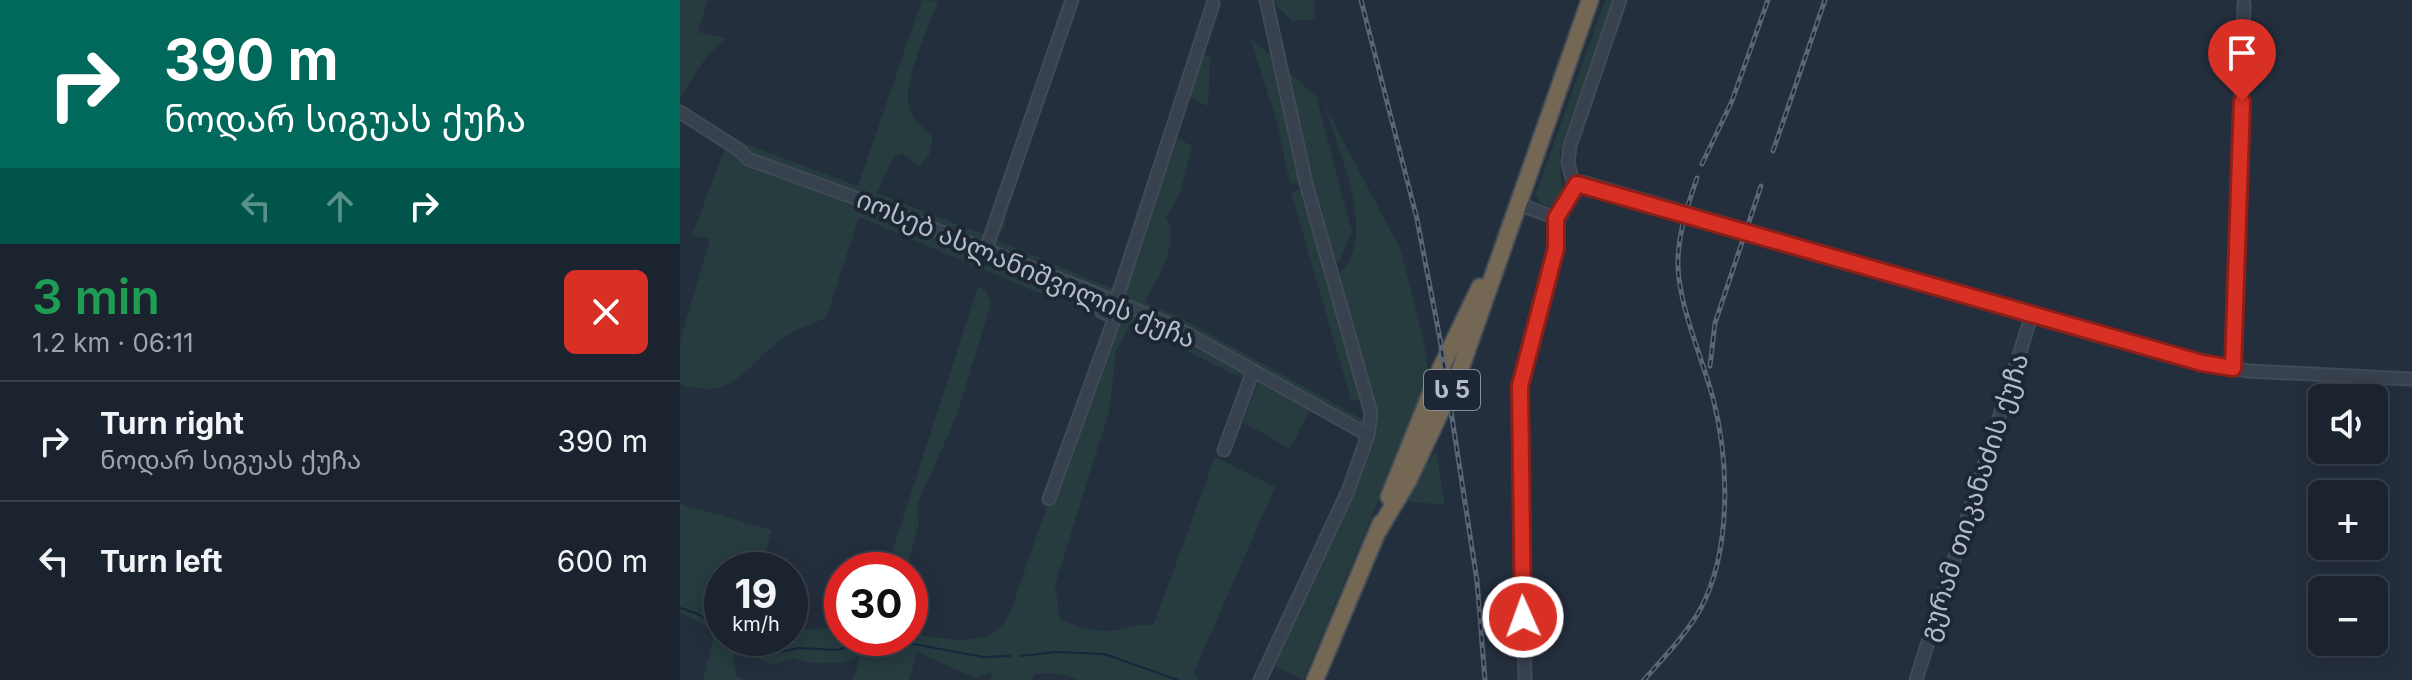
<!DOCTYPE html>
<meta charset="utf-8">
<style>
body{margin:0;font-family:Inter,"Noto Sans Georgian",sans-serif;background:#282f3a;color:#f1f3f6;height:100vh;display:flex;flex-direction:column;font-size:30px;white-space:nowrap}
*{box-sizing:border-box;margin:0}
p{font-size:26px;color:#a0a4aa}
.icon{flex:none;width:44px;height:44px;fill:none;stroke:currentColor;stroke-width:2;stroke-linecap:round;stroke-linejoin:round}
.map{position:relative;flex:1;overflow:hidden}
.details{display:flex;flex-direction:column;background:#1b232e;width:680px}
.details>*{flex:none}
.guide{background:#00695c;color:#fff;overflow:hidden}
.controls{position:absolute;left:1628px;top:384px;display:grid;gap:16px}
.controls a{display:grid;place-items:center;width:80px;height:80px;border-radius:12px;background:#1b232e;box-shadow:0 4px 20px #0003,0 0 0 2px #39404a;font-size:40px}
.speed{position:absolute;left:24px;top:552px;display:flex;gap:16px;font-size:40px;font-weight:700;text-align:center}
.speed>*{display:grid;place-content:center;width:104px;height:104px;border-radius:50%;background:#1b232e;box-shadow:0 4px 20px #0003,0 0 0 2px #39404a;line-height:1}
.speed small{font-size:20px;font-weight:400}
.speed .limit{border:12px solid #d22;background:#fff;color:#111}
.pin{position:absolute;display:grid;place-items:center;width:68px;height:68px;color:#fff;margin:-82px -34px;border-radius:50% 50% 50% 0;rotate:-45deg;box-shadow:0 0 8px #0007}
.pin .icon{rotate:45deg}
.me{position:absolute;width:88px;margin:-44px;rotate:358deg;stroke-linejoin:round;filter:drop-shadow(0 0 6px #0008)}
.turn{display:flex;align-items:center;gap:28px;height:168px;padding:0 32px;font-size:36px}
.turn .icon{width:104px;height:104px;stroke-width:2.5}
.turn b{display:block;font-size:56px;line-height:68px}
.lanes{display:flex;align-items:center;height:76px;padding:0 32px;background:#0003;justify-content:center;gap:40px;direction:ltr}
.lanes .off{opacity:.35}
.round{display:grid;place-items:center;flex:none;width:84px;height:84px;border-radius:12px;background:#282f3a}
.headline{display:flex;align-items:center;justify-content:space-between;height:136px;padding:0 32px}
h1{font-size:48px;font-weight:600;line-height:60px;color:#1e9e55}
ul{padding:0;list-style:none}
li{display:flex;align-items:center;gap:24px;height:120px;padding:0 32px;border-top:2px solid #39404a}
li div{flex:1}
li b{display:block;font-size:30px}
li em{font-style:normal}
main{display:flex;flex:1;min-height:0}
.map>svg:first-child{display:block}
.green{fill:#263c3f}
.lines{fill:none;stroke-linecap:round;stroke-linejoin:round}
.stream{stroke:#17263c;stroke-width:2}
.minor-casing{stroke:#414a57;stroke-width:15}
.highway-casing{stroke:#434c59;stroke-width:20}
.minor{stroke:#38414e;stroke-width:11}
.highway{stroke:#746855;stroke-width:16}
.rail-casing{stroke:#5a6575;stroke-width:5}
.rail{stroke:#1d2633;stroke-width:2;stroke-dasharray:6;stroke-linecap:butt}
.route-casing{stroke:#8d1f18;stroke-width:20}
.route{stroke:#d93025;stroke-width:14}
.labels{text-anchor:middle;stroke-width:8;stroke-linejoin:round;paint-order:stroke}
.shield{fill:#1d2633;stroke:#878f9c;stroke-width:2}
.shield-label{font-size:24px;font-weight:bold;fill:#b4bcc9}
.street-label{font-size:26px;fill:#b4bcc9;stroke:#1d2633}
</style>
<main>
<section class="details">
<div class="guide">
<div class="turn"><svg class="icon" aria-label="right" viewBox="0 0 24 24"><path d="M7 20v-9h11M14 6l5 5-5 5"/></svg><div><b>390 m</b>ნოდარ სიგუას ქუჩა</div></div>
<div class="lanes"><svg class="icon off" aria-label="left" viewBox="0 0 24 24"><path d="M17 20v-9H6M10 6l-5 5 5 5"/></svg><svg class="icon off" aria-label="ahead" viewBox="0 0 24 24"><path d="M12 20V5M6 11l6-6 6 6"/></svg><svg class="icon" aria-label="right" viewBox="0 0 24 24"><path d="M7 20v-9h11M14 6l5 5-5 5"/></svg></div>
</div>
<div class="headline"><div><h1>3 min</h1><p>1.2 km · 06:11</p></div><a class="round" style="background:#d93025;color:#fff"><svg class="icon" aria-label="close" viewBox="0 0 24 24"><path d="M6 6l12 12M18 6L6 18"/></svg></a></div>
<ul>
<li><svg class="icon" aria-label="right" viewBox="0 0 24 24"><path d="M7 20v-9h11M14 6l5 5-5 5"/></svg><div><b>Turn right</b><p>ნოდარ სიგუას ქუჩა</p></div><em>390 m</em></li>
<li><svg class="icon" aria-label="left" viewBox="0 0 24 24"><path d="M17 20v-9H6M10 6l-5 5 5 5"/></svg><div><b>Turn left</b></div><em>600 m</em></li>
</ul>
</section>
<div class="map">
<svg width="1732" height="680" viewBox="0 0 1732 680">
<rect width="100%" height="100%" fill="#242f3e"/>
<path class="green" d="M0,0H28L18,32L46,38L27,56L0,97Z
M242,0L258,1C250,27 217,88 232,115C237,123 247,130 253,138L249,155L238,167L223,153L214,156L197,193L310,237L324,196L325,227L316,240L438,291L490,135L512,146L500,193L486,217C500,243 479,279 464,302L499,317L687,422L683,429L570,367L427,298L422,312L373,294L371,298L179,217L146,318C131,324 114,330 101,340C64,367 53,402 0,384V341L30,239L12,235L49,138L178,186Z
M591,0H634L635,19L612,21Z
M925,0H934L880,152C878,169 885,185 880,202L871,207L860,203L856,194Z
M570,38L636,96L672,232L660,260L653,263L610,118L605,120L622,181L610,184L597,122Z
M517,54L530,57L528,106L503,95Z
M644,104L721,251L744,342L749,380L623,680L593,665L694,438L693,409L656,276C701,241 658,150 644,104Z
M625,189L682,399L671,400L611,192Z
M298,287L306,291L311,304L276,417L237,505L239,523L226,570H206Z
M452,315L564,372L562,378L450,323L436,352L429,412L375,585L380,620C396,625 412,632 430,631C445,630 458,621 473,626L535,457L595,487L514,672L519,680H398C384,673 371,673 355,674L351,680H310L312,672L295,678L237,652L229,680H173L180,656L163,663H132L111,658L93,665L56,648L53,660L56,675L64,680H23L33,640L31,629L0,612V504L92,530L82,570H42V638H110V631L159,627L162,638H230V634C259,637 307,651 326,620C332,610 336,595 340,584L430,323Z
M578,383L630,409L610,449L563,422Z
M756,451L765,505L724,501Z"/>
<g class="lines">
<path class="stream" d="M0,608L18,614L42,631
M58,638L99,652L119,648L157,650L176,644L218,641L303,657L330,656
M340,656L376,652L424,654L498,680"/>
<g class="minor-casing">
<path id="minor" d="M0,112L58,149L68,159L184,201L452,308L493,326L688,435
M894,186L902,182L1522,363L1569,371L1732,379
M894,186L888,163L890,146L940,0
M838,204L876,218
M306,249L392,0
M436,301L533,4
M1553,368L1564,4
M544,450L573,371
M369,499L435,317L422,312L427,298
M580,680L668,491L688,435L691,413L626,183L586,0
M845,680L840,386L876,248V218L882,214L894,186
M1236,680L1352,314"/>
</g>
<g class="highway-casing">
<path id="highway" d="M709,497L761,368L800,287
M698,531L728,481L780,370L910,0
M635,680L701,523"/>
</g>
<use href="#minor" class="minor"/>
<use href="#highway" class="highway"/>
<g class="rail-casing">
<path id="rail" d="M681,0L737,219L760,339L797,581L805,680
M1093,151L1145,0
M1022,164L1052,101L1088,0
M1030,366L1035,323L1081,186
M964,680C984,657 1006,635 1021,608C1052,549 1049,460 1033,398C1022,358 1000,308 998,268C997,237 1007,207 1017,178"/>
</g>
<use href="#rail" class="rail"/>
</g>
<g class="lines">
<g class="route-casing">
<path id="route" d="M843,617L840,386L876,248V218L897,184L1522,363L1553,368L1562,101"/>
</g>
<use href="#route" class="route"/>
</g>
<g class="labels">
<rect class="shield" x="744" y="370" width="56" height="40" rx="6"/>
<g class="shield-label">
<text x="772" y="398">ს 5</text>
</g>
<g class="street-label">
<text transform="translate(346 269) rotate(23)" y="9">იოსებ ასლანიშვილის ქუჩა</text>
<text transform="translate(1294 497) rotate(-72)" y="9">გურამ თიკანაძის ქუჩა</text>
</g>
</g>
</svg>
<div class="controls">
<a><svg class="icon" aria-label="sound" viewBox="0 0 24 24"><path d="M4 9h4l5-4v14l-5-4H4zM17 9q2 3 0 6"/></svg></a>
<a>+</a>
<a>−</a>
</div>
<div class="speed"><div>19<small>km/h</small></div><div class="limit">30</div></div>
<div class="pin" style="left:1562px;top:101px;background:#d93025"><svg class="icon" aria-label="arrive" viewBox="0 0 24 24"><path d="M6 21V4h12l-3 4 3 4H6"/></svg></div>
<svg class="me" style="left:843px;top:617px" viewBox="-20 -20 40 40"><circle r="17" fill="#d93025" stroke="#fff" stroke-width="3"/><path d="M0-11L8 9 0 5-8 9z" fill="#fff"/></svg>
</div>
</main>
